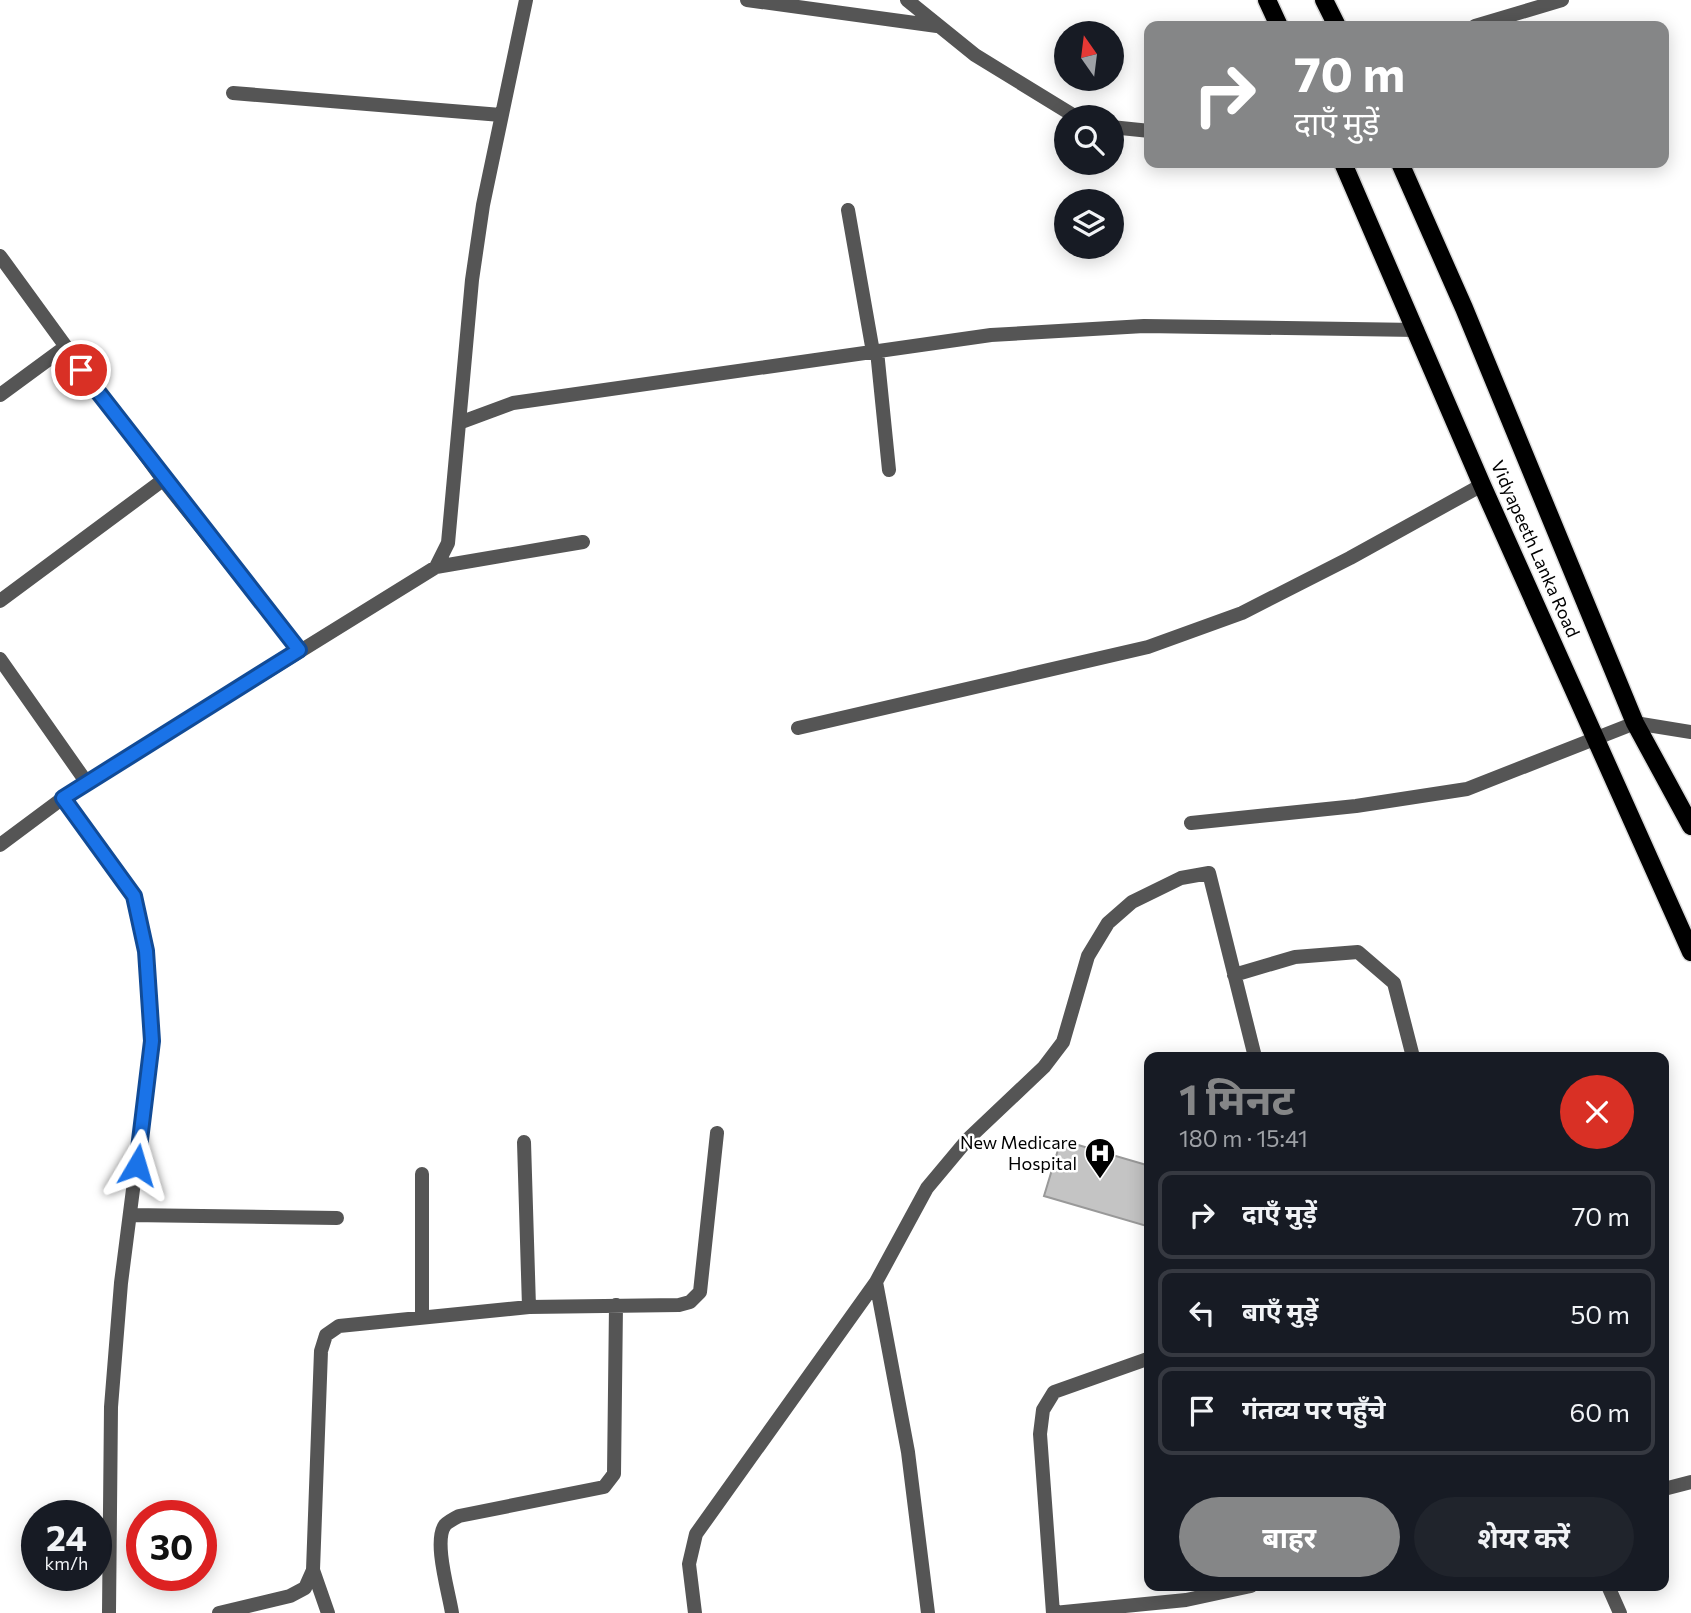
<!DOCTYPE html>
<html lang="hi">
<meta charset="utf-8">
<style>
body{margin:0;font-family:Commissioner,"Noto Sans Devanagari",sans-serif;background:#20242c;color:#f1f3f6;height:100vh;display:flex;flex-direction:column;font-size:26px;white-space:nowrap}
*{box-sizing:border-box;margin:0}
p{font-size:23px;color:#9ea1a6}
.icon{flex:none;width:38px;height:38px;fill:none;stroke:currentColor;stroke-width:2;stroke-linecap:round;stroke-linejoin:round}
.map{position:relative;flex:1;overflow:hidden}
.details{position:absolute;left:1144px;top:1052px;width:525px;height:539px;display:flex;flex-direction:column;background:#171b24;border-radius:14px;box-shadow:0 4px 18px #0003}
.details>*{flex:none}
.hud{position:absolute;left:1144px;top:21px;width:525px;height:147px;border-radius:14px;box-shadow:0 4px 18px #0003;background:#858687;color:#fff;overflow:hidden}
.needle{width:46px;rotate:346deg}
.controls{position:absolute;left:1054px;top:21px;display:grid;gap:14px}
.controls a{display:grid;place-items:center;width:70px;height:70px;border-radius:50%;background:#171b24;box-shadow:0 4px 18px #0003;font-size:35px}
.speed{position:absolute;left:21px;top:1500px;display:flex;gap:14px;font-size:35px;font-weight:700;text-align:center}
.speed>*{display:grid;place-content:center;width:91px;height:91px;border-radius:50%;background:#171b24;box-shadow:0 4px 18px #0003;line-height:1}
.speed small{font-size:18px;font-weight:400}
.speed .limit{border:10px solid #d22;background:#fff;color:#111}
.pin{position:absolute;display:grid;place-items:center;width:60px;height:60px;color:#fff;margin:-30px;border:4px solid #fff;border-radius:50%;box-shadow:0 2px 7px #0007}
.me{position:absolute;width:77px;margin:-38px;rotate:7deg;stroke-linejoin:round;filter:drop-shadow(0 0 5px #0008)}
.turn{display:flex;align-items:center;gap:24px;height:147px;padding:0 35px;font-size:32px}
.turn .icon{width:91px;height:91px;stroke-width:2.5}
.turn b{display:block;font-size:49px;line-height:60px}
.round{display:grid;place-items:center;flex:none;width:74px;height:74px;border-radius:37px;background:#20242c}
.summary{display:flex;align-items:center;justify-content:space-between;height:119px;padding:0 35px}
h1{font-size:42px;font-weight:700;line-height:52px;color:#858687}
.button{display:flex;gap:14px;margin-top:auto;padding:14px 35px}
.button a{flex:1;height:80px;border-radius:42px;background:#858687;color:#fff;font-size:28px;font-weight:700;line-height:80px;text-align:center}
.button a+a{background:#20242c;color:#f1f3f6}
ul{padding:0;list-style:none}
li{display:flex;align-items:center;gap:21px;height:88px;margin:0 14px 10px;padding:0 21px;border:4px solid #363941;border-radius:14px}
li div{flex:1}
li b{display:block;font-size:26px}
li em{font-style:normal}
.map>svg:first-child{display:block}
.building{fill:#c4c4c4;stroke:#999;stroke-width:2}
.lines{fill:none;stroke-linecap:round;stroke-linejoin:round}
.primary-casing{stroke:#dbdbdb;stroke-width:21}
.lane{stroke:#555;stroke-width:14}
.street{stroke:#555;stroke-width:14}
.primary{stroke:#000;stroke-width:18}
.route-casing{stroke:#114b97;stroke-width:18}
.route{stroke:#1a73e8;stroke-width:12}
.labels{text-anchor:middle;stroke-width:5;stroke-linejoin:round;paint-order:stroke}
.street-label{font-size:18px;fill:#000;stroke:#fff}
.poi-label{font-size:18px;fill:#000;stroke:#fff;text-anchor:end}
</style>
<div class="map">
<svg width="1691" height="1613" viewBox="0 0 1691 1613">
<rect width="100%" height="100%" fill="#fff"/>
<path class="building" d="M1061,1140L1150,1166V1227L1044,1196Z"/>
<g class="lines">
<g class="primary-casing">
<path id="primary" d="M1267,0L1279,26
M1324,0L1337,26
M1343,163L1482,485L1691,952
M1400,163L1464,308L1635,723L1691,826"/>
</g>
<path class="lane" d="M1475,26L1562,0
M0,256L163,480L299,650
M0,395L64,348
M0,601L163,480
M0,659L87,783"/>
<path class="street" d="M747,0L937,26
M907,0L975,55L1076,117
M233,93L501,115
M1111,127L1150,131
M848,210L873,352
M877,351L889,470
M459,423L472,280L483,205L526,0
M436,567L583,542
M798,728L1148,647L1242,613L1350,558L1482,485
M63,798L134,896L146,951L152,1041L121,1283L111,1407L109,1613
M1191,823L1356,806L1467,789L1635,723L1691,732
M0,845L63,798L436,567L448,543L459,423L513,403L991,335L1144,326L1417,330
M1234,975L1295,957L1358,952L1394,983L1413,1057
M524,1142L529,1307
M130,1215L337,1218
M422,1316V1174
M1664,1489L1691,1482
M313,1570L328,1613
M1608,1586L1620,1613
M219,1613L290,1596L305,1588L313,1570L321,1351L326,1335L339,1326L529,1307L679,1305L690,1302L700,1292L717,1133
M452,1613C449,1593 433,1541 445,1525C449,1521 455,1518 459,1516L604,1487L614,1474L616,1305
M695,1613L689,1564L696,1534L876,1282
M928,1613L908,1452L876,1282L927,1188L968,1139L1044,1067L1063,1042L1088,956L1108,923L1132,902L1181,878L1209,873L1255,1057
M1053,1613L1040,1434L1043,1410L1054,1392L1150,1358
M1054,1613L1186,1600L1251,1586"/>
<use href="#primary" class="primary"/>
</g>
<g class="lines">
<g class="route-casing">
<path id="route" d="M81,370L299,650L63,798L134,896L146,951L152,1041L137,1165"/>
</g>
<use href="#route" class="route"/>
</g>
<defs>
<g id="hospital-pin" transform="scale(1.575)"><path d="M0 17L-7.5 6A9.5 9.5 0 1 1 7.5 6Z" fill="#000" stroke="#fff"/><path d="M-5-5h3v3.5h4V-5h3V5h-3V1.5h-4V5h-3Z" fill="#fff"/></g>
</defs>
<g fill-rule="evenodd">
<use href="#hospital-pin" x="1100" y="1153"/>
</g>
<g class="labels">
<g class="street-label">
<text transform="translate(1535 549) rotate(66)" y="6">Vidyapeeth Lanka Road</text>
</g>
<g class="poi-label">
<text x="1077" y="1149">New Medicare<tspan x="1077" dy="21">Hospital</tspan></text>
</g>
</g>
</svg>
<div class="controls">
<a><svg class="needle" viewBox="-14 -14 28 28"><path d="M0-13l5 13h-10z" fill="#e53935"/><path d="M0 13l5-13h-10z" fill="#9ea1a6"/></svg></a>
<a><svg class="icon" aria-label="search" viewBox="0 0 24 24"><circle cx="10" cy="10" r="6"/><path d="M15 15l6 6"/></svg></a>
<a><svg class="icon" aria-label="layers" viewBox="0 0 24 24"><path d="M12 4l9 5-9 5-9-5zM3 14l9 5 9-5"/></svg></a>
</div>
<div class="speed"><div>24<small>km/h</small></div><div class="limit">30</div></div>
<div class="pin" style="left:81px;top:370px;background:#d93025"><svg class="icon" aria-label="arrive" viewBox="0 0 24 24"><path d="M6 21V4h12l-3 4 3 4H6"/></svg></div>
<svg class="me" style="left:137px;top:1165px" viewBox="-20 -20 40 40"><path d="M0-17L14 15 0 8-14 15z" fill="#1a73e8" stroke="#fff" stroke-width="4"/></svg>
<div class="hud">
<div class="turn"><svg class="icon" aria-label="right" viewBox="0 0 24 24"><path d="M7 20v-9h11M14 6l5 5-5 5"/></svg><div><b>70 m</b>दाएँ मुड़ें</div></div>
</div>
<section class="details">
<div class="summary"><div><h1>1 मिनट</h1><p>180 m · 15:41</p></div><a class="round" style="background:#d93025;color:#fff"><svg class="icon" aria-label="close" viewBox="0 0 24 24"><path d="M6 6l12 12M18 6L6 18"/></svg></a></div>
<ul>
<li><svg class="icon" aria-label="right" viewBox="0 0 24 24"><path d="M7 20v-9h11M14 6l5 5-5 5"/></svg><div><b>दाएँ मुड़ें</b></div><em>70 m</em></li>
<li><svg class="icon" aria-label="left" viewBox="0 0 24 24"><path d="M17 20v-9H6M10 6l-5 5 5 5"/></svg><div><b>बाएँ मुड़ें</b></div><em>50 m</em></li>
<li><svg class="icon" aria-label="arrive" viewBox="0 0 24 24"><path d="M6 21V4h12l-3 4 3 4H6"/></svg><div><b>गंतव्य पर पहुँचे</b></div><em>60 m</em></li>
</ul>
<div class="button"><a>बाहर</a><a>शेयर करें</a></div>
</section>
</div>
